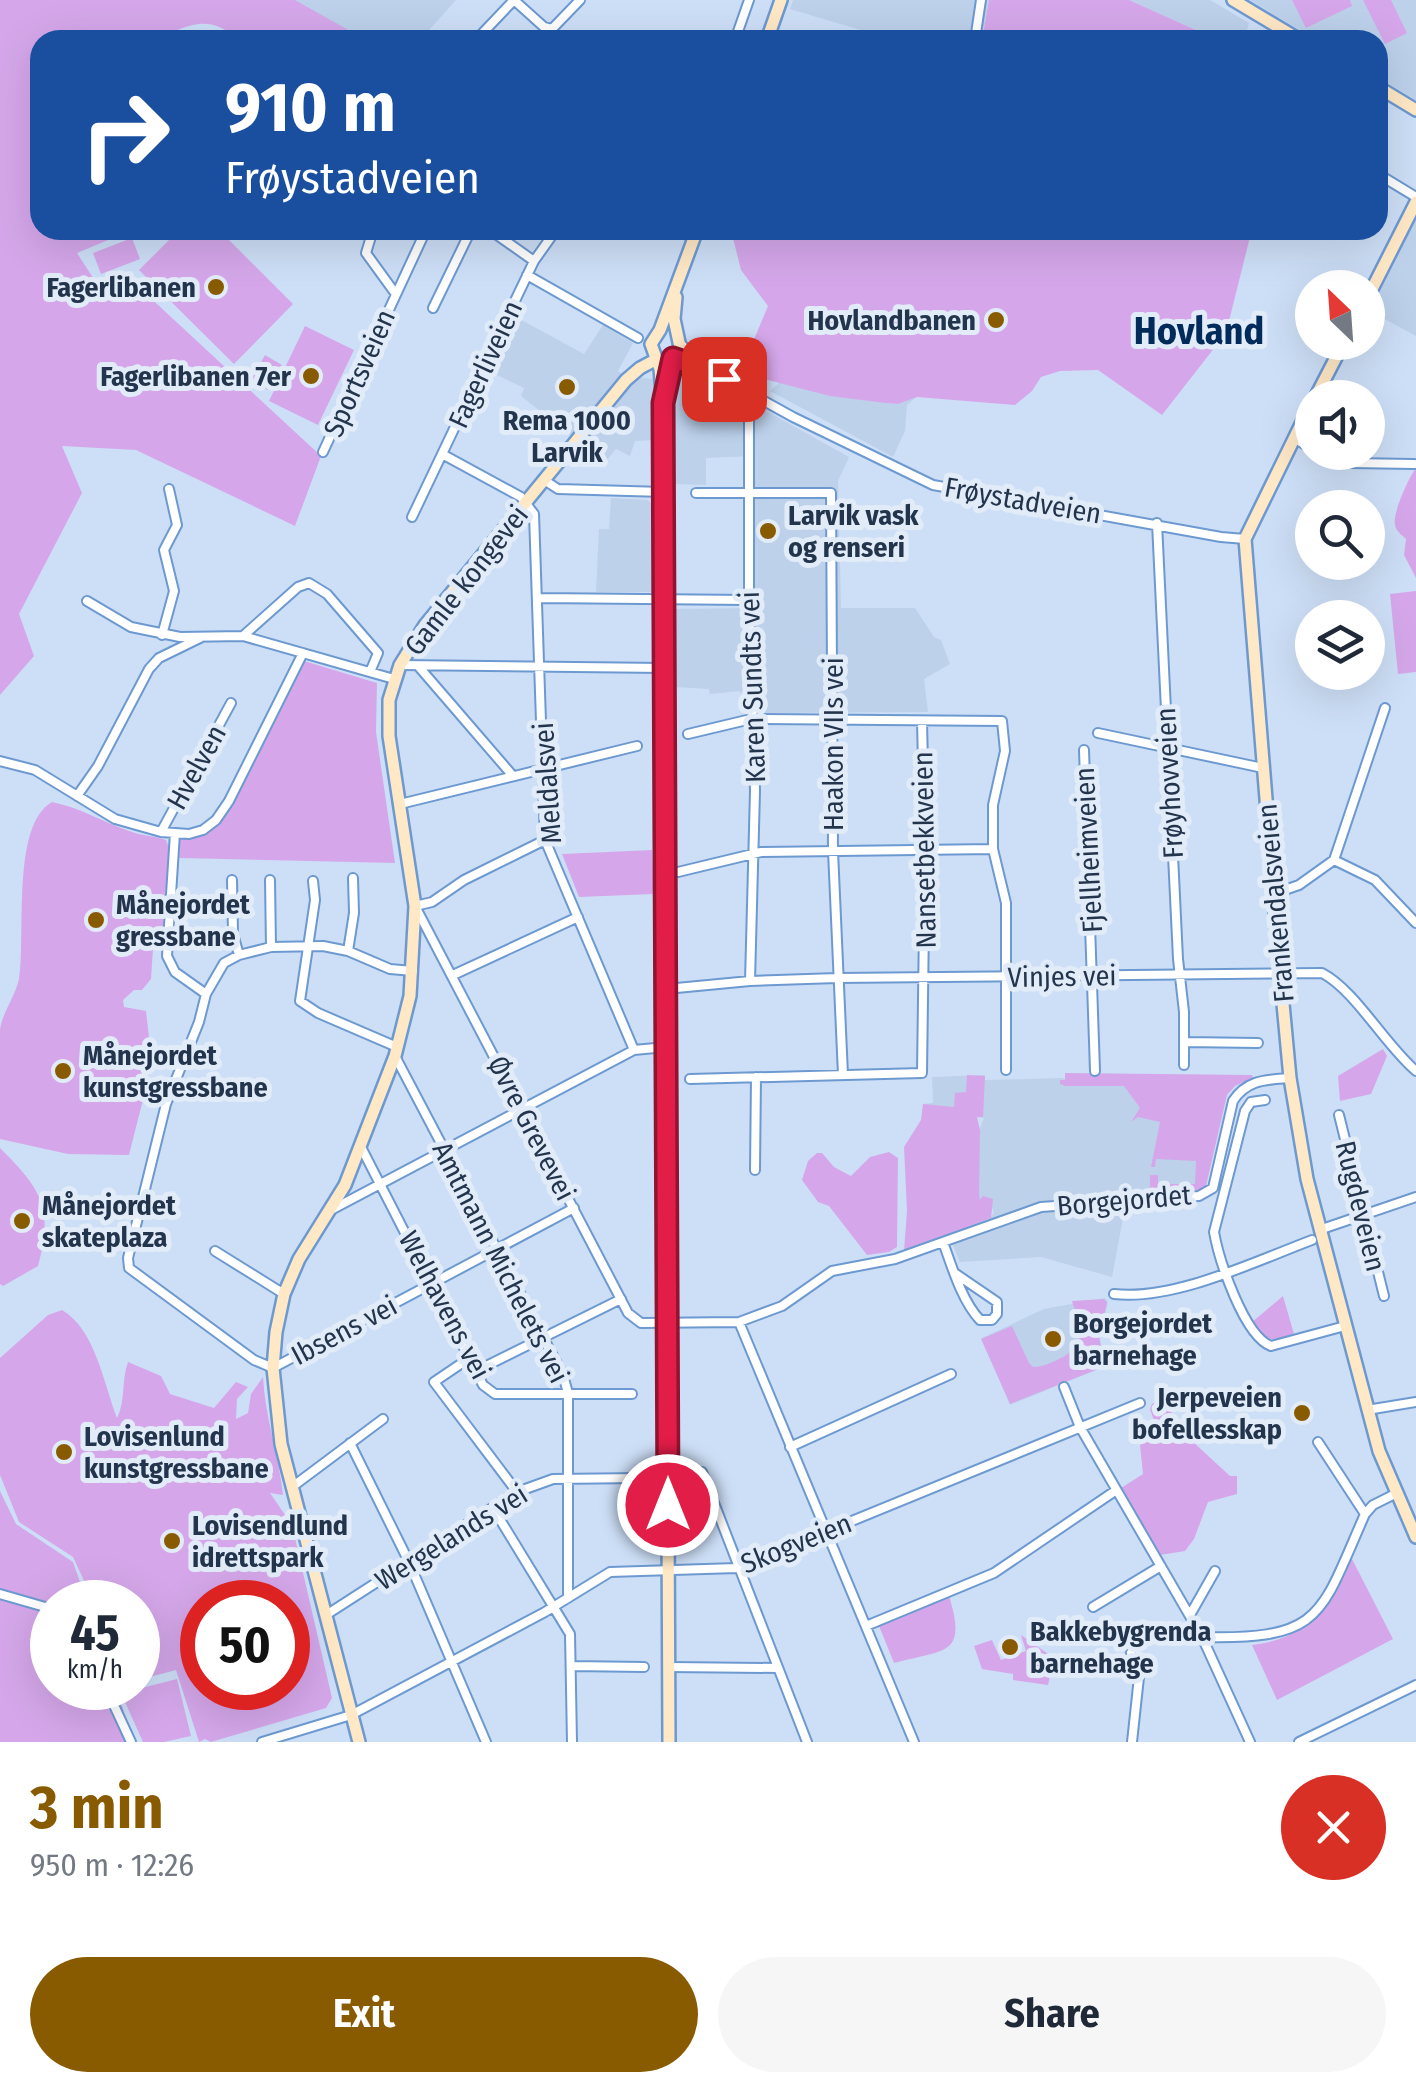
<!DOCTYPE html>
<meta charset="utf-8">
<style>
body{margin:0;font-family:"Fira Sans Condensed",sans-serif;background:#f6f6f7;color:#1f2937;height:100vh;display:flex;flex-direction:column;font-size:38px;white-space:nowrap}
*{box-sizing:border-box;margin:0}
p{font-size:32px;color:#747a83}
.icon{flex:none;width:55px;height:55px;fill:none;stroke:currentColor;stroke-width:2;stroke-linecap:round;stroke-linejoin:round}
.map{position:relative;height:1742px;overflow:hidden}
.panel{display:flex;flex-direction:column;background:#fff;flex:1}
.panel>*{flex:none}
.guide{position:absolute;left:30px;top:30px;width:1358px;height:210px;border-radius:30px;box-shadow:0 10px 40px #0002;background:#1a4fa0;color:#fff;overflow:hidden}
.needle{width:65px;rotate:335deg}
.fabs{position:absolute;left:1295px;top:270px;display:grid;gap:20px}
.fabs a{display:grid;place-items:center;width:90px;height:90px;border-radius:50%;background:#fff;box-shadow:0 10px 40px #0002;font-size:50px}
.speed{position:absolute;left:30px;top:1580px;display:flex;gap:20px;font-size:50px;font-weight:700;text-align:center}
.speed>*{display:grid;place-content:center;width:130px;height:130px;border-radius:50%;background:#fff;box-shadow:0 10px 40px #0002;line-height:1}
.speed small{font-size:25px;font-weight:400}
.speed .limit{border:15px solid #d22;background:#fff;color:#111}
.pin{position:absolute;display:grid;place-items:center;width:85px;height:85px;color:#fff;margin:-42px;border-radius:20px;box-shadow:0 5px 15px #0006}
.me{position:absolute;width:110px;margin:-55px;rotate:0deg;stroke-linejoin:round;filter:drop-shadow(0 0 8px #0008)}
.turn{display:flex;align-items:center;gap:35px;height:210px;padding:0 30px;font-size:45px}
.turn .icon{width:130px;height:130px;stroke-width:2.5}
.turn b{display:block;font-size:70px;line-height:85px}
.round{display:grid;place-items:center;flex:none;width:105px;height:105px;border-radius:52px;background:#f6f6f7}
.headline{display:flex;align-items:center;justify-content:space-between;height:170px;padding:0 30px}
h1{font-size:60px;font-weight:700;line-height:75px;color:#895b00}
.button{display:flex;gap:20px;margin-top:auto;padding:20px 30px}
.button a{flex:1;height:115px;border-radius:60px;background:#895b00;color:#fff;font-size:40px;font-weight:700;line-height:115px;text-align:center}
.button a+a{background:#f6f6f7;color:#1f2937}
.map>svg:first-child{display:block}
.built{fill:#bdd1eb}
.green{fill:#d5a7ea;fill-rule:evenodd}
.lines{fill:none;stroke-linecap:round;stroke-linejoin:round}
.street-casing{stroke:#6d99d1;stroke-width:12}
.secondary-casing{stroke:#6d99d1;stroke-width:16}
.street{stroke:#fff;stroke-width:8}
.secondary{stroke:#fee8c6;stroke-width:11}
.route-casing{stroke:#92132f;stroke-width:25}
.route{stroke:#e11d48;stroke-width:18}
.poi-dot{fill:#895b00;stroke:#e2ebf8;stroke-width:4}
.labels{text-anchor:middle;stroke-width:10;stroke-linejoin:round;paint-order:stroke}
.poi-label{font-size:28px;font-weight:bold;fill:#23354d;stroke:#e2ebf8;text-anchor:start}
.street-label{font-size:28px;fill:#23354d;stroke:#e2ebf8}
.district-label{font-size:38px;font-weight:bold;fill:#002b5a;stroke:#e2ebf8}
</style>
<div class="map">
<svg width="1416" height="1742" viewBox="0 0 1416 1742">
<rect width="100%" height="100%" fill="#cddff7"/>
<path class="built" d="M284,0H456L420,40H323Z
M793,0H989L982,40H894L790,9Z
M1129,0H1210L1249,23L1244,40H1218Z
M1250,0H1416V100L1378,77V40H1316Z
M1416,219V336L1370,311Z
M516,317L584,354L603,325L633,343L618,371L633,383L641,378L677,380L689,371H695L849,457L838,481L841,608H915L934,637L941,640L950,664L924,679L928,712L763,713L739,691L710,694L709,689L673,687V609L755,608V456L706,458V485L674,484V439L635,441L630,456L616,449L605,462L521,396L524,388L491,372Z
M781,381L829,395L885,403L898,404L916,397L907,405L905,431L893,457L770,391Z
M611,498L647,500L651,503L652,592H596L599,529H609Z
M985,1075V1080L1061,1078L1086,1083H1137L1196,1159L1197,1185L1127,1197L1112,1277L1041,1257L960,1262L949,1236L987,1221L994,1213L990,1202H979L977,1199L978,1133L984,1118L922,1113L923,1104L933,1103L932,1077Z
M1105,1298L1108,1302L1100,1339L1104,1359L1099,1369L1010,1405L982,1338L1044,1309Z"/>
<path class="green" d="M0,0H295L366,40H238C218,20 200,20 175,31V40H40V230H132L77,253L101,290L143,291L321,456L295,526L136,450L62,446L82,493L19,614L34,656L0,695Z
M989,0H1129L1218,40H982Z
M1292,0H1350L1352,6L1306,28Z
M1363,0H1391L1407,33L1385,44Z
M179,230H219L293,304L234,364L139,270Z
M731,230H1247L1249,241L1226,333L1162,415L1098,370L1060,371L1041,377L1032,391L1015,405L917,397L898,404L885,403L830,396L740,373L768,306L741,270Z
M132,238L140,259L101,274L93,253Z
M305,326L354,350L318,425L269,401Z
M265,355L282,365L268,390L251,380Z
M1416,468V578L1404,555L1406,539C1402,535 1396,531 1395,525C1392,514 1409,477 1416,468Z
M1416,591V672L1398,674L1390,594Z
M304,661L377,683L376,732L395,863L179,858L180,840C200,836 212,833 225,816Z
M52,802C82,808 106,824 135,833C145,836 156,836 166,840L169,848L163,934L153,949L151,979L142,990H134L123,1000L124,1007L146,1011L152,1064L129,1155L68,1154L0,1139C0,1104 0,1065 0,1030C2,1013 15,997 19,979C26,935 11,825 52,802Z
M652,850L654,894L579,897L562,854Z
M1383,1049L1387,1056L1371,1094L1340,1101L1338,1076Z
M1065,1073L1252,1075L1253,1078L1235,1086L1227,1095L1206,1186L1198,1191L1156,1193L1150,1189V1175H1158V1184H1195L1196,1161L1156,1159L1155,1167H1151L1160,1122L1138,1117L1131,1122L1140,1108L1124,1086H1065L1060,1084V1080H1065Z
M967,1075L985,1076L983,1117H977L980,1130L979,1194L980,1200L983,1196L993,1199L991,1218L904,1251L907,1211L904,1147L921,1120L923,1104L954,1107L955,1093L966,1092Z
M0,1148C41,1189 54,1207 38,1266L3,1286L0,1284Z
M889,1152L898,1158L897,1247L889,1252L867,1255L829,1206L818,1202L802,1180L808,1161L817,1153H822L834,1167L851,1176L870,1157Z
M1283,1296L1294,1334C1269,1341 1268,1343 1251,1323Z
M1104,1299L1107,1303L1099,1336L1103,1359L1098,1369L1010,1404L981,1339L1012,1326L1029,1363L1033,1367C1042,1367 1048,1364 1057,1360C1089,1345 1081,1330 1072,1301Z
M62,1310C95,1329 104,1384 117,1418C126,1400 121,1381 128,1362L161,1376L170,1394L214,1408L236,1382L248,1387L237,1399L236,1419L248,1413L251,1394L263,1377C265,1418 279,1455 283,1495L270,1493L292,1525L332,1698L326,1708L211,1742L205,1739L199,1742L176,1670L138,1680V1602H94L73,1557L19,1522L0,1475V1358L48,1315ZM202,1602H288V1688H202Z
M1178,1390L1170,1408L1178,1428L1230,1476H1237V1494L1208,1502L1194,1539L1185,1551L1160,1555L1121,1488L1143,1474L1140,1445L1154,1438L1157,1429L1150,1409L1152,1404Z
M0,1491L16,1524L73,1562L87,1602H52V1688H113L123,1708L130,1742H0Z
M1351,1557L1393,1639L1277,1700L1252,1645C1310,1638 1329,1606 1351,1557Z
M949,1596C968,1657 944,1649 894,1663L879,1626Z
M1021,1635L1054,1658L1048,1685L1013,1680V1674L982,1669L974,1646L992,1640L1001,1660L1026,1651Z
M177,1679L191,1736L164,1742H143L125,1702L130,1691Z"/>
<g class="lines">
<g class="street-casing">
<path id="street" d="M514,0L544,27L552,29L580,0
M476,40L514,0
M735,40L749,0
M975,40L981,0
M1378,174L1416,197
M373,230L366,253L395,293
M490,230L534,261
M677,230L694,238
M527,275L638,338
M433,308L471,230
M681,344L703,366
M673,358L706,369L793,417L933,485L1221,537L1245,539
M749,393V600L755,791L750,981
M1294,438L1312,449
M323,452L426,230
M1318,452L1350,463L1414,464
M442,454L521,497L534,514L545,840L634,1050
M544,480L558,489L664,492
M696,493H831L833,851L843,1075
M412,517L534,261L556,230
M1157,523L1178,959L1184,1012V1065
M538,598L749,600
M87,601L131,627L180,637L243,636L394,679
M162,635L174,591L164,550L177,525L169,489
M243,636L298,587L309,583L327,594L378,653L370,672
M400,665L664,668
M419,667L513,776
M1098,733L1263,768
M688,734L751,719L1002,721L1005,751L993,805V849L1006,903V1070
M1084,750L1095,1071
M0,761L35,770L115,819L161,832L189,834L203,830L216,820L229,801L303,653
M77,796L98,766L149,669L159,658L202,637
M400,804L637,746
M161,832L231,703
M175,833L167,956L175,972L206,994
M545,840L464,880L432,902L415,906L628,1313L641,1323L739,1322L782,1306L832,1271L895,1259L1041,1207L1199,1196L1213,1188L1233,1101C1247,1079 1267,1080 1290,1078
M1334,860L1375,880L1416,923
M678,872L761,852L993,849
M232,880L233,934L239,955
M270,880L271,947
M313,881L315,900L300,1001L318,1013L397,1047
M1276,893L1299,885L1334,860L1385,708
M348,951L354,913L353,878
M413,971L390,969L348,951L323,946L271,947L239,955L224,963L206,994L199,1022L166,1104L128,1258L129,1268L254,1360L273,1368L574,1208
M453,975L578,917
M666,989L750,981L837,978L1322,973C1355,990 1385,1045 1416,1071
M1185,1042L1258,1043
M395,1056L563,1375L568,1393V1598
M690,1079L922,1073L925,851L922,721
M1265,1100L1251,1102L1245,1111L1214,1232C1219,1260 1244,1336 1271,1346L1345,1326
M1339,1115L1384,1296
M361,1147L483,1385L495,1394H632
M755,1170L756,1077
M333,1209L634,1050L666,1047
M1319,1230L1416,1197
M943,1242C952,1267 962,1301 980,1320H992L997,1314V1302L956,1274
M215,1251L284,1294
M1114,1294C1174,1301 1256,1261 1312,1240
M739,1322L914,1742
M468,1359L434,1382L517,1492
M476,1371L621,1299
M1064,1387L1080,1427L1202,1637L1250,1742
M1367,1410L1416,1402
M1318,1442L1365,1514
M350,1443L409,1562L486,1742
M790,1447L951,1374
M702,1472L807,1742
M292,1487L383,1419
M493,1508L570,1634L572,1742
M0,1594L52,1609
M1093,1607L1161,1566
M326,1615L517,1492L553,1479L642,1478
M1190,1615L1215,1571
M866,1626L994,1573L1115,1491
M1202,1637C1323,1640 1320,1616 1365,1514L1373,1505L1395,1494
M1131,1653L1139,1677L1132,1742
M572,1666L644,1667
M669,1667L777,1668
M106,1688L131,1742
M262,1742L351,1715L545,1612L610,1572L737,1568L1140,1403
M1299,1742L1416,1685"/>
</g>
<g class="secondary-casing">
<path id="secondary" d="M1233,0L1300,40
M767,40L781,0
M1378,87L1416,110
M1368,297L1416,202
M665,389L672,359L680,347L674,319L676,297
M1315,398L1344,342
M1312,402L1245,539L1280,972L1290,1078L1307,1179L1379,1451L1416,1537
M359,1742L281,1444L273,1368L276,1332L284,1294L299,1259L345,1185L395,1056L410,996L415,906L389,736V700L400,665L425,625L626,380L640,368L657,359
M669,1742L663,403L660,369L651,344L660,330L697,230"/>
</g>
<use href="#street" class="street"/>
<use href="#secondary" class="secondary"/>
</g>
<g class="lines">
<g class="route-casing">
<path id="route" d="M668,1505L663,403L673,358L706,369L724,379"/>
</g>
<use href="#route" class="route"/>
</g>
<g class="poi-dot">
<circle cx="216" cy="287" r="10"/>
<circle cx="996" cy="320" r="10"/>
<circle cx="311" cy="376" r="10"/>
<circle cx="567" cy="387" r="10"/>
<circle cx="768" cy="531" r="10"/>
<circle cx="96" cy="920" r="10"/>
<circle cx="63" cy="1071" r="10"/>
<circle cx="22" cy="1221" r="10"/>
<circle cx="1053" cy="1339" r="10"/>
<circle cx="1302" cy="1413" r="10"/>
<circle cx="64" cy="1452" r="10"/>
<circle cx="172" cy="1541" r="10"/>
<circle cx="1010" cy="1647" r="10"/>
</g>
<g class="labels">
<g class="poi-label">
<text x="196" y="297" text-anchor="end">Fagerlibanen</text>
<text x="976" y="330" text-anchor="end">Hovlandbanen</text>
<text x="291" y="386" text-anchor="end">Fagerlibanen 7er</text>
<text x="567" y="430" text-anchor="middle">Rema 1000<tspan x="567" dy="32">Larvik</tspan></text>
<text x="788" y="525">Larvik vask<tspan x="788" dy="32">og renseri</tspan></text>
<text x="116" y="914">Månejordet<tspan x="116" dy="32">gressbane</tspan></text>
<text x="83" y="1065">Månejordet<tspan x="83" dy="32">kunstgressbane</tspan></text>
<text x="42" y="1215">Månejordet<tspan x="42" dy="32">skateplaza</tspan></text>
<text x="1073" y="1333">Borgejordet<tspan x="1073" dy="32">barnehage</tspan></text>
<text x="1282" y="1407" text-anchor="end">Jerpeveien<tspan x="1282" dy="32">bofellesskap</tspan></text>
<text x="84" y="1446">Lovisenlund<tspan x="84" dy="32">kunstgressbane</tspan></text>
<text x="192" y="1535">Lovisendlund<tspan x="192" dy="32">idrettspark</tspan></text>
<text x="1030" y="1641">Bakkebygrenda<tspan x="1030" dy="32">barnehage</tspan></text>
</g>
<g class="street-label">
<text transform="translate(485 364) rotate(-65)" y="10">Fagerliveien</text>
<text transform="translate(359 373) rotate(-66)" y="10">Sportsveien</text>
<text transform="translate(1023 500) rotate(10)" y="10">Frøystadveien</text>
<text transform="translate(466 580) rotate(-52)" y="10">Gamle kongevei</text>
<text transform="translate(752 687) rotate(-92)" y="10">Karen Sundts vei</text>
<text transform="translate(833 744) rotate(-90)" y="10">Haakon VIIs vei</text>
<text transform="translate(196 767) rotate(-61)" y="10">Hvelven</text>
<text transform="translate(547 783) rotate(-94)" y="10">Meldalsvei</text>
<text transform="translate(1169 783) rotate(-93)" y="10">Frøyhovveien</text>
<text transform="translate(924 850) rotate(-91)" y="10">Nansetbekkveien</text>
<text transform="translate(1088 850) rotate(-93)" y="10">Fjellheimveien</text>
<text transform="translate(1275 903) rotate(-95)" y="10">Frankendalsveien</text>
<text transform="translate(1062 976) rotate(-1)" y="10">Vinjes vei</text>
<text transform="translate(532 1128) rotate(63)" y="10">Øvre Grevevei</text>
<text transform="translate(1124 1200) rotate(-5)" y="10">Borgejordet</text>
<text transform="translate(1361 1206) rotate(76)" y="10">Rugdeveien</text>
<text transform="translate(501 1262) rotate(63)" y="10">Amtmann Michelets vei</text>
<text transform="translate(445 1305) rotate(62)" y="10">Welhavens vei</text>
<text transform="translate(344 1330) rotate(-28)" y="10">Ibsens vei</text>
<text transform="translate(451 1537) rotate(-32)" y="10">Wergelands vei</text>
<text transform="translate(796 1543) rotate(-22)" y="10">Skogveien</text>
</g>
<g class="district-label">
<text x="1199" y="344">Hovland</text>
</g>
</g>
</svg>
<div class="fabs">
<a><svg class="needle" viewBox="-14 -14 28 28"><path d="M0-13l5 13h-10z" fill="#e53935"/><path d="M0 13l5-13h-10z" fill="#747a83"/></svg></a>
<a><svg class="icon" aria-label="sound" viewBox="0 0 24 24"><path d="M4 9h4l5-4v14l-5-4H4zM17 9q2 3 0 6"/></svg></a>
<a><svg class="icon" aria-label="search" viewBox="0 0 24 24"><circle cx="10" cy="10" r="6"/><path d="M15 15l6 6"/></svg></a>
<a><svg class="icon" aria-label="layers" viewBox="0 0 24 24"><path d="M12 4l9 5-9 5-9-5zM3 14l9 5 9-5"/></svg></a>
</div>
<div class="speed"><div>45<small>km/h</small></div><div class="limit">50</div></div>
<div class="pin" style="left:724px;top:379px;background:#d93025"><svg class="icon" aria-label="arrive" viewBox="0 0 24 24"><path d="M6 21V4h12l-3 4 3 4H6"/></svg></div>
<svg class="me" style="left:668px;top:1505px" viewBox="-20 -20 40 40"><circle r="17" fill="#e11d48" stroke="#fff" stroke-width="3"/><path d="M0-11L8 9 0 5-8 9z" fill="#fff"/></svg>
<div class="guide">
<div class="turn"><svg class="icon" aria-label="right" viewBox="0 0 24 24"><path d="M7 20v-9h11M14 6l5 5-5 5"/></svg><div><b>910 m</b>Frøystadveien</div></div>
</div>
</div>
<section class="panel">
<div class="headline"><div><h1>3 min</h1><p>950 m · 12:26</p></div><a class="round" style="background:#d93025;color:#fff"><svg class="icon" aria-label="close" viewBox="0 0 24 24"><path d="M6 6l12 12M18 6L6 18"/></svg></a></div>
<div class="button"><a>Exit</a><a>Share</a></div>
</section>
